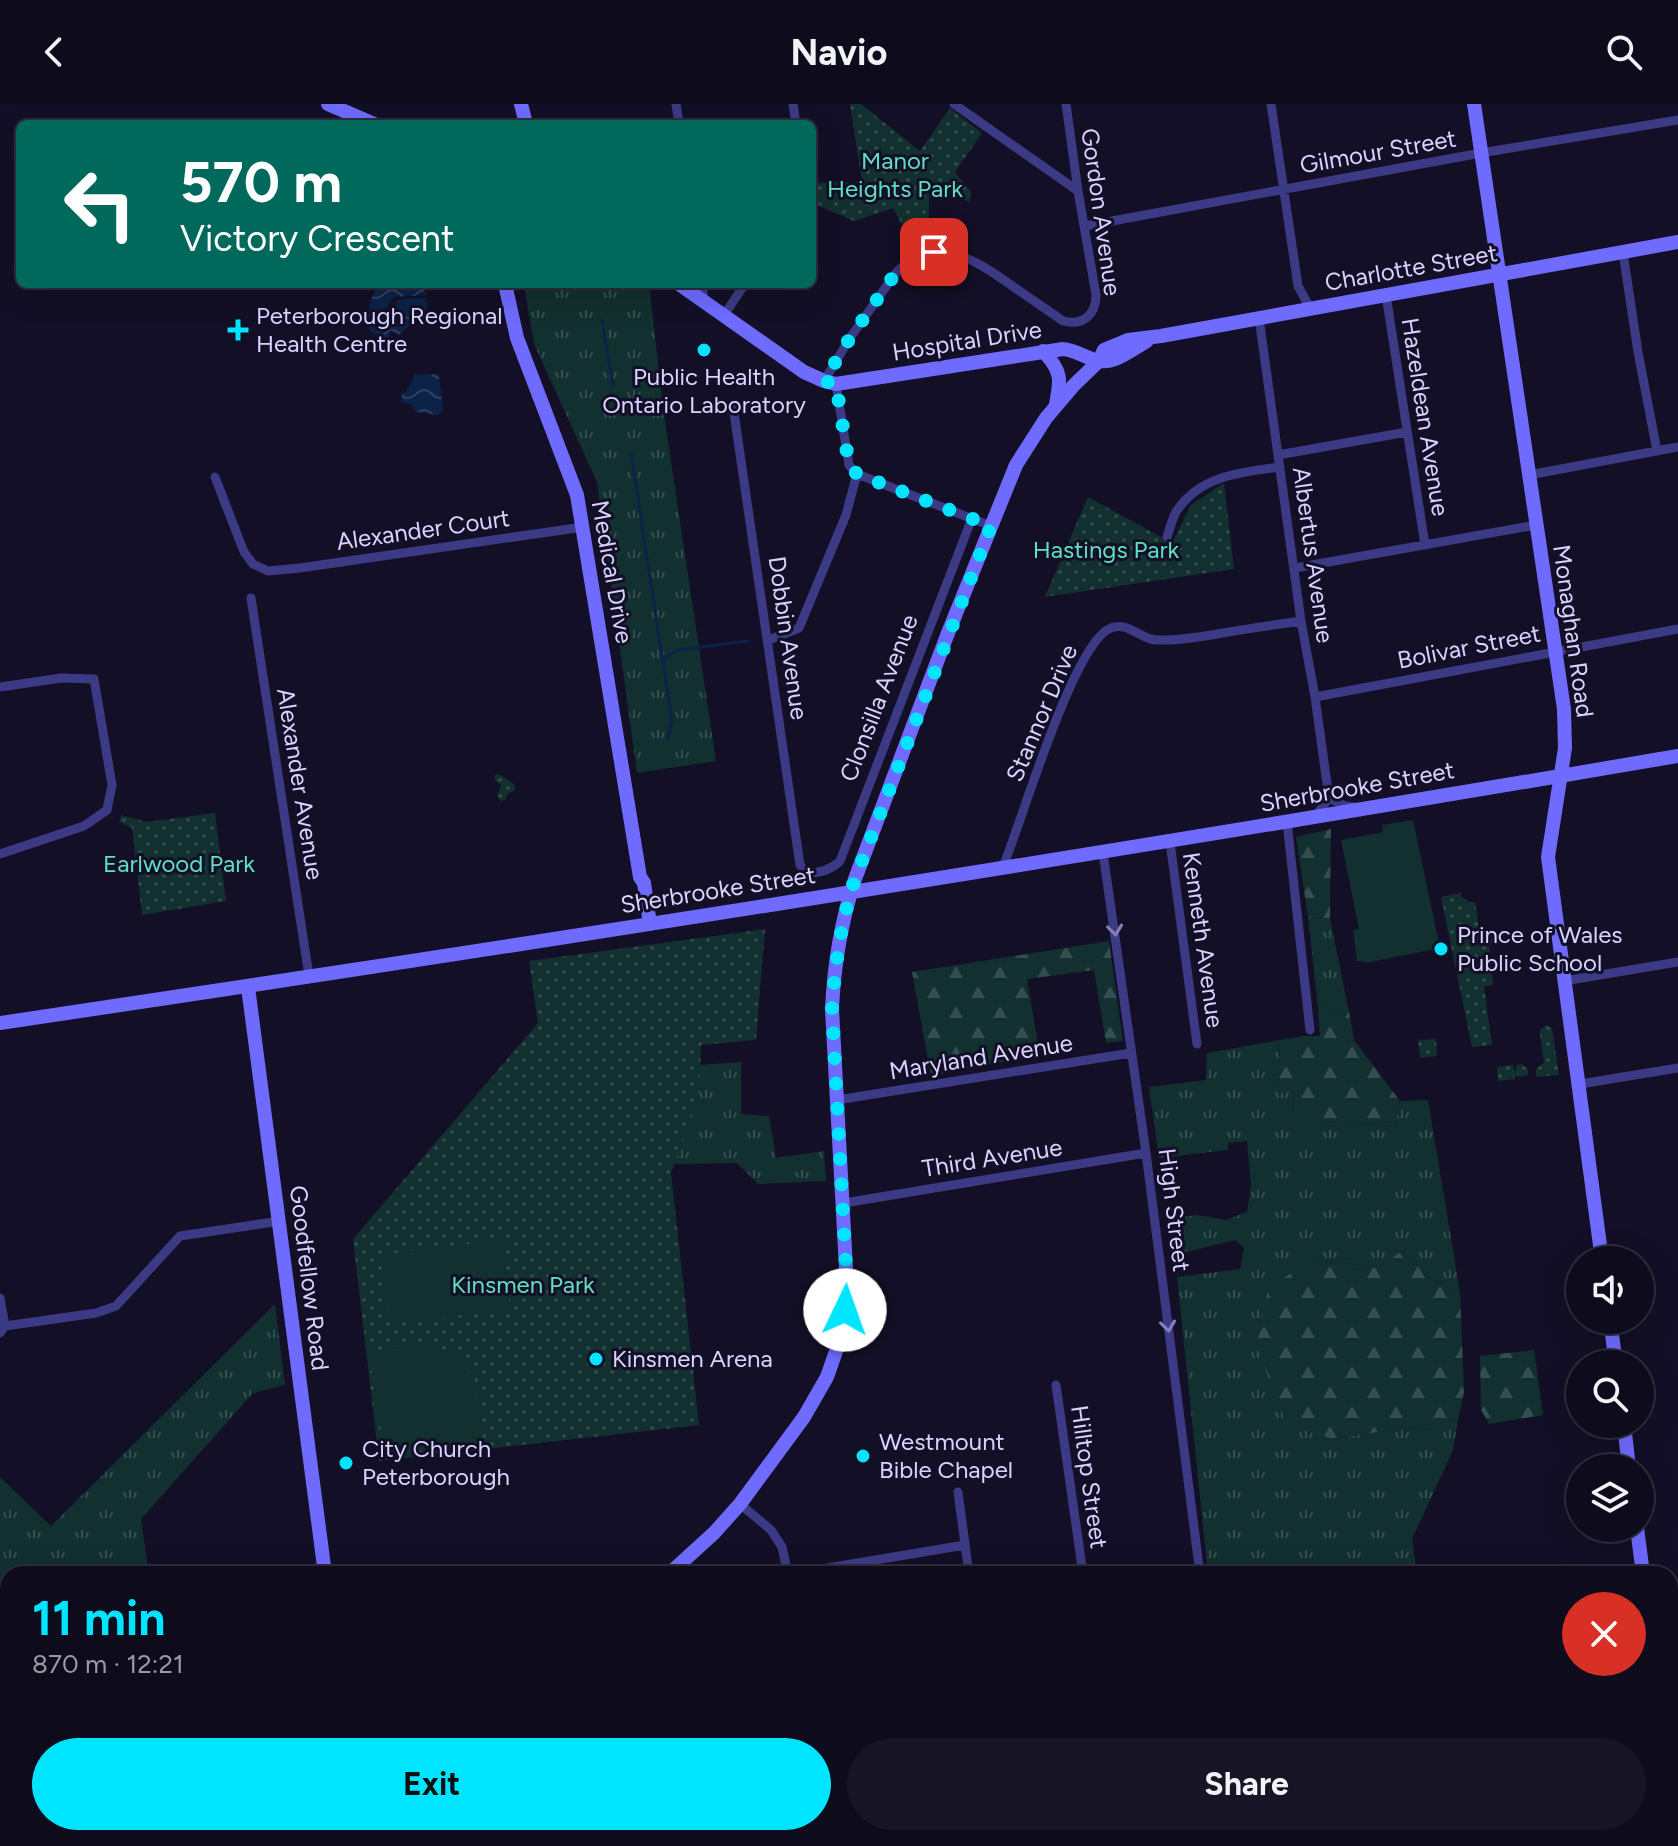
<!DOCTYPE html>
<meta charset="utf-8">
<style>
body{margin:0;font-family:Figtree,sans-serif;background:#171425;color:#f1f3f6;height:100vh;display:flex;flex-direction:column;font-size:30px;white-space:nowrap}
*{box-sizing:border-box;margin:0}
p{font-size:26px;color:#9b9ba3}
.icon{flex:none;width:44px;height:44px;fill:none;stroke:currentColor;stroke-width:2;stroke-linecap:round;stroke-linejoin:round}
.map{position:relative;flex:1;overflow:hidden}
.drawer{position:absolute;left:0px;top:1462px;width:1678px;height:280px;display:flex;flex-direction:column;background:#0e0b1c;border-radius:24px 24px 0 0;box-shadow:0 8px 32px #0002,0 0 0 2px #2e2b3b}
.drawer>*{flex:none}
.banner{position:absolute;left:16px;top:16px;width:800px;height:168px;border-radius:12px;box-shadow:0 8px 32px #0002,0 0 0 2px #2e2b3b;background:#00695c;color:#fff;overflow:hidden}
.controls{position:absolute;left:1566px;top:1142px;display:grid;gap:16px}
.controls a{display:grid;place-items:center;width:88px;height:88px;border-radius:50%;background:#0e0b1c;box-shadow:0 8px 32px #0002,0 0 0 2px #2e2b3b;font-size:40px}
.pin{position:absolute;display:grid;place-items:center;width:68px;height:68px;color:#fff;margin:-34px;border-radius:16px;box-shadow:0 4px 12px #0006}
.me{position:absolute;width:88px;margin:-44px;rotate:3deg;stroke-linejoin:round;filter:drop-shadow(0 0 6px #0008)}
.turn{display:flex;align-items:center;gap:28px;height:168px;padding:0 32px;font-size:36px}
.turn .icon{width:104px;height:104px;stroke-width:2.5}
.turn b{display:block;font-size:56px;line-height:68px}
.round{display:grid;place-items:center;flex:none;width:84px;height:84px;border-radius:42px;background:#171425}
.headline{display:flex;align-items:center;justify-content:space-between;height:136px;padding:0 32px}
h1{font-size:48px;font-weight:700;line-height:60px;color:#00e5ff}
.button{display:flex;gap:16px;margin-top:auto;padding:16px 32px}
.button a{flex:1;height:92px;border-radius:48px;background:#00e5ff;color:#111;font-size:32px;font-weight:700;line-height:92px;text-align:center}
.button a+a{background:#171425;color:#f1f3f6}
header{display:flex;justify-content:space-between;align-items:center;height:104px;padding:0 32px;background:#0e0b1c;font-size:36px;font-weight:700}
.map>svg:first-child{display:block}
.grass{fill:url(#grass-tufts)}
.forest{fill:url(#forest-firs)}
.park{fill:url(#park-dots)}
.garden{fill:#12302f}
.water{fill:url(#water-waves)}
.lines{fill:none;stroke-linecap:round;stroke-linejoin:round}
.stream{stroke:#0c2248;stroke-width:3}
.street{stroke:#3d3a85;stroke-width:9}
.secondary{stroke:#6f6bff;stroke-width:14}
.oneway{stroke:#837fbc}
.route{stroke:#00e5ff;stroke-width:14;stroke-dasharray:0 25.2}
.poi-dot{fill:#00e5ff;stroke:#130f26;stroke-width:3}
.labels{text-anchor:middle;stroke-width:6;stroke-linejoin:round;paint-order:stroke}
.street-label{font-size:24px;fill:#d9d4ff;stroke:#130f26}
.park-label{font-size:24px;fill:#5fe0c0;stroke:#130f26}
.poi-label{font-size:24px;fill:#d9d4ff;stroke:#130f26;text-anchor:start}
</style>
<header><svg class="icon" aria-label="back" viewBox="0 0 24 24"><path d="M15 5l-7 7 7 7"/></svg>Navio<svg class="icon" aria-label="search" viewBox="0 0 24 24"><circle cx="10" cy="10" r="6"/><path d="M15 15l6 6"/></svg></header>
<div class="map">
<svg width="1678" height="1742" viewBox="0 0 1678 1742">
<defs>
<pattern id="grass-tufts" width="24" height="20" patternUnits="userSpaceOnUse" patternTransform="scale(2)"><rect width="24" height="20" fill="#12302f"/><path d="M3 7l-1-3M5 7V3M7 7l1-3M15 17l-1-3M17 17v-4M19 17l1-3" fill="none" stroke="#344d4e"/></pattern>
<pattern id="forest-firs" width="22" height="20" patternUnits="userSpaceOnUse" patternTransform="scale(2)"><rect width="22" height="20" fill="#12302f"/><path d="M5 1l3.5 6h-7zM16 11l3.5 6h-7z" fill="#344d4e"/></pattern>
<pattern id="park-dots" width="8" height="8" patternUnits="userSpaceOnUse" patternTransform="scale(2)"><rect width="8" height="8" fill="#12302f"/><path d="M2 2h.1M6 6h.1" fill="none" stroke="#344d4e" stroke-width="1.8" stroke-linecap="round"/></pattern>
<pattern id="water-waves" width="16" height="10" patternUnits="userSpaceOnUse" patternTransform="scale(2)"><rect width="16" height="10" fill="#0c2248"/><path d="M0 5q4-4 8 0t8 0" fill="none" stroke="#2f4163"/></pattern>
</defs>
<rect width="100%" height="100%" fill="#130f26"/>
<path class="grass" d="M524,180H636L650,187L663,304L716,657L637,669L597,378L534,240Z
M1308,813L1330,814L1349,908L1318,903Z
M1280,936L1278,989L1294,987L1291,1018H1322L1395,1022L1400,997L1428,996L1460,1188L1432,1176L1402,1147L1377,1164L1313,1154L1333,1335L1458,1316L1453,1346L1412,1435L1417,1470H1208L1177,1173L1240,1165L1244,1144L1235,1136L1174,1151L1169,1115L1197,1111L1226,1116L1247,1108L1251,1082L1247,1037L1228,1039V1046L1159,1054L1149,983L1206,976L1207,949Z
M741,958V1010L769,1012L776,1054L824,1047L826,1077L758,1080L737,1059L673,1060L699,994V961Z
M275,1200L285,1281L253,1289L141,1415L149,1470H8V1734H95L62,1742H0V1697L6,1604L0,1602V1373L51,1422Z"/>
<path class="forest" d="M1331,725L1330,814L1308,813L1296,733Z
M1109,837L1123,937L1106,939L1094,866L1027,875L1040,951L931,972L912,868Z
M1318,903L1349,908L1354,936L1400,997L1395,1022L1322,1018L1291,1019L1294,988L1278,989L1280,936L1303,932H1320Z
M1402,1147L1432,1176L1460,1188L1464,1288L1458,1316L1333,1335L1287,1321L1256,1242L1268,1185L1313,1154L1377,1164Z
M1534,1246L1543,1311L1489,1320L1481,1306L1480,1252Z
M0,1602L6,1603L0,1697Z"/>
<path class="park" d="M850,0H861L920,47L950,4L982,29L955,68L971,88L970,98L929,84V140L914,144L893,104L854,117L812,99V79L862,78Z
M1224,379L1234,465L1045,493L1088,393L1172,439L1191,401Z
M499,670L514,680L515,686L508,690L505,696L500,697L497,690L501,683L500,680L495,677V671Z
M215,709L226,797L142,811L132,724L119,718L122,711L146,718Z
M1461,789V793L1467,796V798H1475L1480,833L1495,831L1497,840L1489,841L1493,881L1484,882L1492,941L1472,943L1441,793Z
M765,825L756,936L701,941L699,994L671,1069L699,1321L379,1357L353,1135L538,919L529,857Z
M1546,921L1552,924L1559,971L1536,973V965L1544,959C1543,947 1540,938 1540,926Z
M1436,935L1437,952L1420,954L1418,936Z
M1522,960L1528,965V971L1519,973L1515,970V975L1498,977L1497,963L1513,961L1515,968L1517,961Z"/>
<path class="garden" d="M1413,716L1440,844L1365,859L1364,857H1357L1353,826L1359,825L1341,736L1383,728L1382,721Z
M502,1136L510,1205L389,1220L380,1151Z
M418,1239L455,1248L475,1276L483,1332L384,1345L369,1248Z"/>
<path class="water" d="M379,180C398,180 417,174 428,191L394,193L382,210L369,213C368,202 372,190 379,180Z
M426,194L427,205L399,231L390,226V233L381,236L369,225L372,218L385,214L399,195Z
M439,270L443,307L438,311L416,308L410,300L401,298L402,289L406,288L415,271Z"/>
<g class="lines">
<path class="stream" d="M602,216L613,283
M631,349L672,617L668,635
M663,555L678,546L748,537"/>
<path class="street" d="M676,0L679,20
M793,0L796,20
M954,0L1078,87
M1271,0L1298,182L1310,204
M1085,122L1481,49L1678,16
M1623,149L1638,248L1657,347
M703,180V196
M1386,191L1425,441
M724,211L745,180
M1259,214L1301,517L1315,593L1329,694L1315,713
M824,277L850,234L895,170C932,127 974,155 1011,181C1028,193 1046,205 1063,217C1083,222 1096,211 1096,191L1078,87L1066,0
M836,280L849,361L857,370L991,422
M733,302L800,761L807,769C818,769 831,766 840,757L972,414
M1278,351L1407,328
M1529,371L1678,343
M215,373L244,448L253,460L268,467L300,464L583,423
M1167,433C1170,425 1172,415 1176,408C1199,372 1241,368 1280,363
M1295,464L1536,421
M251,494L309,872
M769,536L799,524L846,411L857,370
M0,583L61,574L94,575L112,681L107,706L84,722L0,750
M1315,593L1678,525
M1329,694L1345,702L1355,703
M1287,718L1310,926
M1170,738L1197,940
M1103,749L1146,1049L1200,1470
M1002,765C1021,721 1073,538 1111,524C1128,517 1141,536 1157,536C1176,537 1198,533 1217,530C1245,525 1273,521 1301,517
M1564,877L1678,858
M1580,980L1678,964
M837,996L1131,949
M844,1099L1146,1049
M0,1194L5,1222
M0,1229L5,1222L96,1209L116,1202L180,1132L280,1117
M1056,1281L1083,1470
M958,1388L969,1470
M740,1400L771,1426L782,1443L788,1470
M792,1470L965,1441
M1670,1501L1678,1500
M681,1734L682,1742
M821,1734L822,1742
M1235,1734L1236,1742
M1254,1742L1302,1734"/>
<path class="secondary" d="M328,0L374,20
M521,0L526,20
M1474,0L1564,605L1565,644L1548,753L1602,1156
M505,180L517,234L577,391L640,773L644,779L650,820
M679,180L804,268L824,277L836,280L1063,245C1076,246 1087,255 1100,257C1116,259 1133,245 1147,237
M1043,247C1062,267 1061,275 1056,300
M248,883L325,1470
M0,919C560,836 1120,747 1678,652
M1610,1216L1616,1260
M1624,1320L1629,1364
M1637,1424L1643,1470
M669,1470L714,1429L740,1400L804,1313L827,1273L842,1230L847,1183L832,905C834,860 841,818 855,775L948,529L1016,361L1046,314L1074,281L1099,257L1104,246L1128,236L1161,232L1678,138
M1670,1675L1678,1740
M401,1734L402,1742
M296,1742L306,1734"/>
</g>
<defs><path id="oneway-chevron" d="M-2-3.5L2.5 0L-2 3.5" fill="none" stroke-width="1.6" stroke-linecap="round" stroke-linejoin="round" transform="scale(2)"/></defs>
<g class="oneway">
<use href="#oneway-chevron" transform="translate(1115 826) rotate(83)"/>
<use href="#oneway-chevron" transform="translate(1168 1222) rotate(83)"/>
</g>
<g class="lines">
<path class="route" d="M845,1206L847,1183L832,905C835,860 841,818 855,775L991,422L857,370L849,361L836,280L824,277L850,234L895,170C906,157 917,151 934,148"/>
</g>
<g class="poi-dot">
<path d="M234 214h8v8h8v8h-8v8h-8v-8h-8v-8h8z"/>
<circle cx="704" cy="246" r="8"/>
<circle cx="1441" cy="845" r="8"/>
<circle cx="596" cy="1255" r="8"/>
<circle cx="863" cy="1352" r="8"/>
<circle cx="346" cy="1359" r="8"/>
</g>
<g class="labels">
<g class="street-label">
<text transform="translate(1378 48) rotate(-10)" y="8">Gilmour Street</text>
<text transform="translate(1101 108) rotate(82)" y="8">Gordon Avenue</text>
<text transform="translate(1411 164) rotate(-10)" y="8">Charlotte Street</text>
<text transform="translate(967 237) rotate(-9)" y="8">Hospital Drive</text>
<text transform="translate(1425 313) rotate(81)" y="8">Hazeldean Avenue</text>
<text transform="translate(423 426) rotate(-8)" y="8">Alexander Court</text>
<text transform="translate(1313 451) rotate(82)" y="8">Albertus Avenue</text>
<text transform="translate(612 468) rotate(80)" y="8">Medical Drive</text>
<text transform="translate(1573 527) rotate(82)" y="8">Monaghan Road</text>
<text transform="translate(788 534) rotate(82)" y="8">Dobbin Avenue</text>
<text transform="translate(1469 543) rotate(-11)" y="8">Bolivar Street</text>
<text transform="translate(879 594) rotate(-69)" y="8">Clonsilla Avenue</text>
<text transform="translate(1042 609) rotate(-67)" y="8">Stannor Drive</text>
<text transform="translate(300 680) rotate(81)" y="8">Alexander Avenue</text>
<text transform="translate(1357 683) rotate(-10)" y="8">Sherbrooke Street</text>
<text transform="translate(718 786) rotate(-9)" y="8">Sherbrooke Street</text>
<text transform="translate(1203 836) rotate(82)" y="8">Kenneth Avenue</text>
<text transform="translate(981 953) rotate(-9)" y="8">Maryland Avenue</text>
<text transform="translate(992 1054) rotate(-9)" y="8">Third Avenue</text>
<text transform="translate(1174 1106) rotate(83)" y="8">High Street</text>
<text transform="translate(309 1174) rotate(83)" y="8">Goodfellow Road</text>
<text transform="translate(1089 1373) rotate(82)" y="8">Hilltop Street</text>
</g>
<g class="park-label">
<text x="895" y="65">Manor<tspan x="895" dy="28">Heights Park</tspan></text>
<text x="1106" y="454">Hastings Park</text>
<text x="179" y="768">Earlwood Park</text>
<text x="523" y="1189">Kinsmen Park</text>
</g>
<g class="poi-label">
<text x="256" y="220">Peterborough Regional<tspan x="256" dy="28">Health Centre</tspan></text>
<text x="704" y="281" text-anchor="middle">Public Health<tspan x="704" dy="28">Ontario Laboratory</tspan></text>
<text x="1457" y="839">Prince of Wales<tspan x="1457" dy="28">Public School</tspan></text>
<text x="612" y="1263">Kinsmen Arena</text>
<text x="879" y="1346">Westmount<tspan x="879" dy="28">Bible Chapel</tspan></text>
<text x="362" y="1353">City Church<tspan x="362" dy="28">Peterborough</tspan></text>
</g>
</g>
</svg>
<div class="controls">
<a><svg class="icon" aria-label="sound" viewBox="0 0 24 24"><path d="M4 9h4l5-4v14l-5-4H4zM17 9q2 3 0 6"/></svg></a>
<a><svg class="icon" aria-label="search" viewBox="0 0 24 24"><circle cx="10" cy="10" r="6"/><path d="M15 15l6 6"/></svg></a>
<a><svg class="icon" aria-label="layers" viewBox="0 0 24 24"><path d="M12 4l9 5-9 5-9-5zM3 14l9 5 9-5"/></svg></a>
</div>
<div class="pin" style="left:934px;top:148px;background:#d93025"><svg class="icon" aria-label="arrive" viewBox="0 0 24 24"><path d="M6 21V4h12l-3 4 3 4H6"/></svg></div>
<svg class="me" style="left:845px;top:1206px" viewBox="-20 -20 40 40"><circle r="19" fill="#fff"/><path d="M0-13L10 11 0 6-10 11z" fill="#00e5ff"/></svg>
<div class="banner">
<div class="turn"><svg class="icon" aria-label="left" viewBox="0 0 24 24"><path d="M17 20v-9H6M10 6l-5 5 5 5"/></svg><div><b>570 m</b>Victory Crescent</div></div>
</div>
<section class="drawer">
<div class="headline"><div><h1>11 min</h1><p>870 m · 12:21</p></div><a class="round" style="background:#d93025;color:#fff"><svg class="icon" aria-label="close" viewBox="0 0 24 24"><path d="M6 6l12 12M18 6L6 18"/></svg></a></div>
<div class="button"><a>Exit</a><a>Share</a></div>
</section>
</div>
